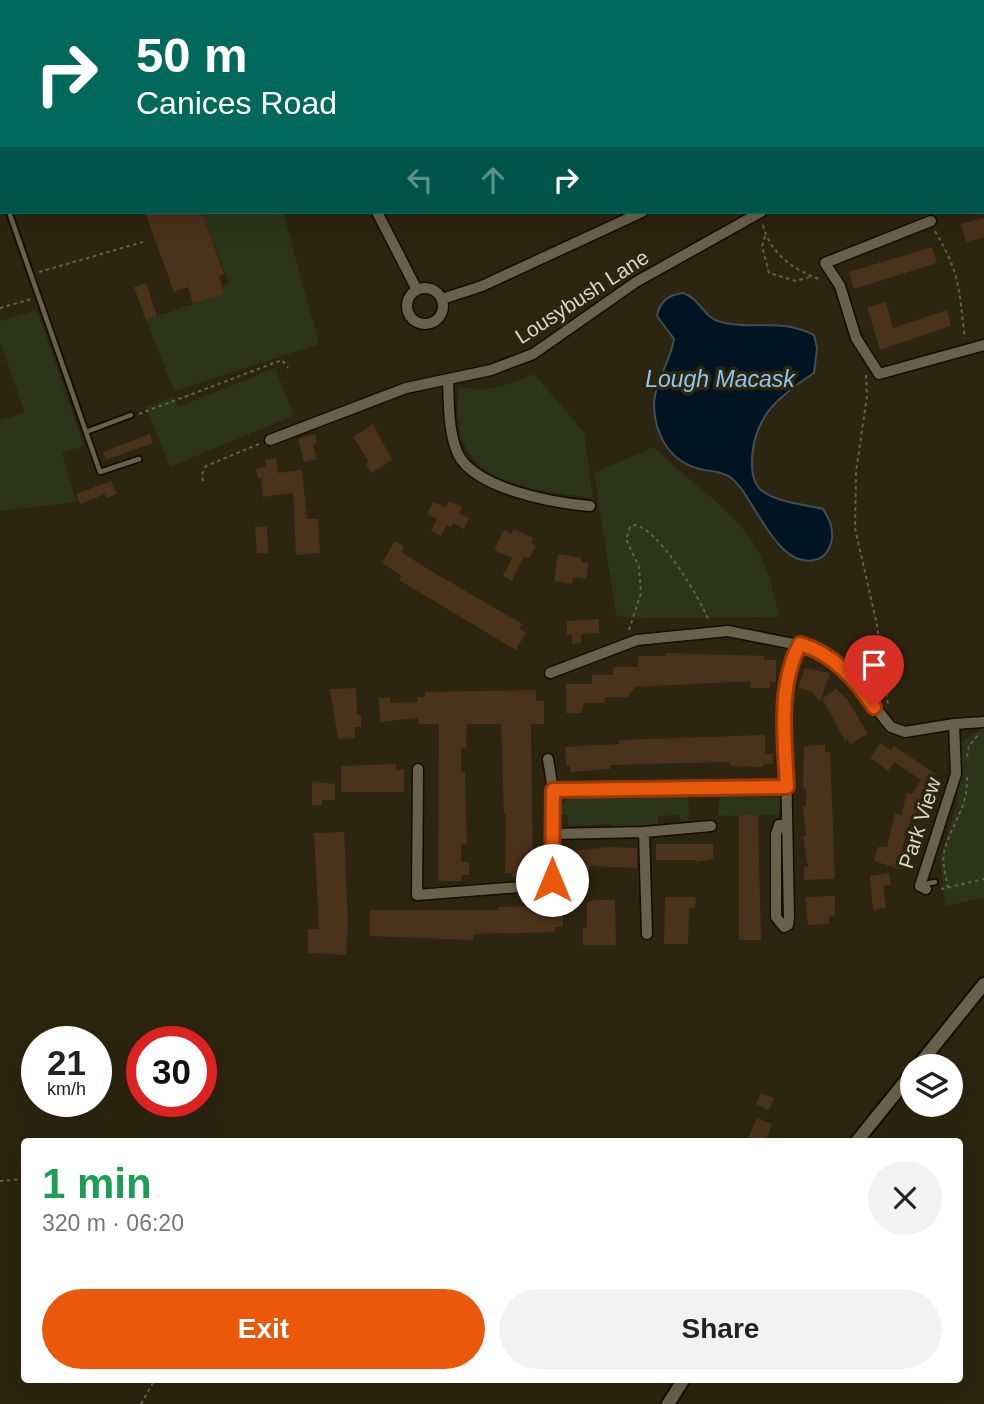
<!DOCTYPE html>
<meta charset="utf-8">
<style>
body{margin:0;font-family:Arial,sans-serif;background:#f2f2f2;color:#222;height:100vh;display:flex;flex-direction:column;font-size:26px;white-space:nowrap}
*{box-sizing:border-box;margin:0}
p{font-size:23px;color:#767676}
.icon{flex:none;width:38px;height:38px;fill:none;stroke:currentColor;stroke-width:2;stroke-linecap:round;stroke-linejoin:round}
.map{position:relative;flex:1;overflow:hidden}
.details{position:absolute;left:21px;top:1138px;width:942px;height:245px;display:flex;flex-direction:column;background:#fff;border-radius:7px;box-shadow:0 7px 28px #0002}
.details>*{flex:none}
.guide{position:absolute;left:0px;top:0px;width:985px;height:214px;box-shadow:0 7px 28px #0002;background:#00695c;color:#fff;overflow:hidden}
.tools{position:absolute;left:900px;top:1054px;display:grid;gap:14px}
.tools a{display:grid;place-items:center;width:63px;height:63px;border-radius:50%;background:#fff;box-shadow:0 7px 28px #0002;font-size:35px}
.speed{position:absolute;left:21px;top:1026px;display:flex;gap:14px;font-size:35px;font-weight:700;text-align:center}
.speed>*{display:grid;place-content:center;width:91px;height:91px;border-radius:50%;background:#fff;box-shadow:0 7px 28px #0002;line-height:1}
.speed small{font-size:18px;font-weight:400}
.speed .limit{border:10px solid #d22;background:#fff;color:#111}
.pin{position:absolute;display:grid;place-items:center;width:60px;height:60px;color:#fff;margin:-72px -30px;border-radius:50% 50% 50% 0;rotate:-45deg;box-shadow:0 0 7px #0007}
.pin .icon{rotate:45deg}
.me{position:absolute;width:77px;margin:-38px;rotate:0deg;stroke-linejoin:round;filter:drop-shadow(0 0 5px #0008)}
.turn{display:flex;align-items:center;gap:24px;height:147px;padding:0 21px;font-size:32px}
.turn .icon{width:91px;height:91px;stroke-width:2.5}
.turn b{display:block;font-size:49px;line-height:60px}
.lanes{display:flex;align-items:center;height:66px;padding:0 21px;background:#0003;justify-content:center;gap:35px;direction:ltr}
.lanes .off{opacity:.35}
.round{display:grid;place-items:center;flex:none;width:74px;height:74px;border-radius:37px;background:#f2f2f2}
.overview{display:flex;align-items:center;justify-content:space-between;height:119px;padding:0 21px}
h1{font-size:42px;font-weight:700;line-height:52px;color:#1e9e55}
.action{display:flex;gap:14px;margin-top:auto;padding:14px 21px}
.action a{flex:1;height:80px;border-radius:42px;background:#ea580c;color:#fff;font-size:28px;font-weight:700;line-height:80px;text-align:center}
.action a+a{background:#f2f2f2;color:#222}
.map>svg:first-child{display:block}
.green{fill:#2c3419}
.water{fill:#001422;stroke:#424e54;stroke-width:2}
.building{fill:#4b321a}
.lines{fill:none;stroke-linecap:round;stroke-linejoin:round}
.service-casing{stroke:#140e00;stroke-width:8}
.minor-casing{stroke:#140e00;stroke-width:13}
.tertiary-casing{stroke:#140e00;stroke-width:16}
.path{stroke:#67614f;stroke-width:2;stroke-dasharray:3.5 3.5;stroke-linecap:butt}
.service{stroke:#69614b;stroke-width:4.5}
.minor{stroke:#69614b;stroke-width:10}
.tertiary{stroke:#69614b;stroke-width:12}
.route-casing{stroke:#983908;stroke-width:18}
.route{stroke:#ea580c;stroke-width:12}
.labels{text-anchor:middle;stroke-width:7;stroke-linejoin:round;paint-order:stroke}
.street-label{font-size:21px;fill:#dbd6ca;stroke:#2c2510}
.water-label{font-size:23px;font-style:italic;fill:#8dc7ee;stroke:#2c2510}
</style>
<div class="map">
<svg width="984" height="1404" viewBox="0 0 984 1404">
<rect width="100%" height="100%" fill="#2c2510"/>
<path class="green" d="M202,212H283L319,344L174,391L146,320L224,294L222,286L229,283Z
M37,310L84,446L62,453L76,502L0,511V420L25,413L0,341V321Z
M275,368L294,415L170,467L146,407L173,397L178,407Z
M534,374L584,432L593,498C518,488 446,483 459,387C488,392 507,386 534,374Z
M654,447C689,483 741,513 762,559C771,577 774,598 780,617L629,618L616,615L594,473Z
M984,727V898L945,906L940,858L957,804L960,749L964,740Z
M719,796L781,797L779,815L718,816Z
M688,797L689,821H680V815L658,816V824L644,825V827L612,828L611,824L568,826V815H562L561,806L569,798Z"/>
<path class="water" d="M683,293C701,299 703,318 721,322C756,331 777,317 814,335L817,348L814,373C777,397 751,419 752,466C752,474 755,485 761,490C778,503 803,504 823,509C829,519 833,526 832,539C831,547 826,556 818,559C776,573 755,495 730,477C723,472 712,471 704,470C679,465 664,450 657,426C646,389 668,372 674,339L657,316C660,301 668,295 683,293Z"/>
<path class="building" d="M145,212H202L224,274L219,276L224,294L193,304L188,287L174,292Z
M984,218V237L966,242L961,224Z
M932,247L937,263L854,289L849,272Z
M146,283L157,316L146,320L134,287Z
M886,302L893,328L947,310L951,326L880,350L867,307Z
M373,424L392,460L371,473L366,464L369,462L353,437Z
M150,434L153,443L106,460L103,452Z
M315,434L317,443L313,444L317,459L304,462L298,439Z
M276,458L278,473L302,470L307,519H318L320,553L296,555L293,493L263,497L261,478L258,479L256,469L266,467L265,460Z
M111,481L117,494L106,498L105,494L80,504L76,494Z
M449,501L462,507L459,514L469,518L464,529L453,523L451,527L447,525L441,536L431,531L437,519L427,514L433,502L446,508Z
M267,526L268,553H257L255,527Z
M514,529L533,538L531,543L536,546L529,559L524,556L512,581L503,576L512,558L494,550L504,530L511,534Z
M395,541L404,546L402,552L421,565L522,624L519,629L526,632L516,650L399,580L402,576L382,563Z
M558,554L582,558L581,562L589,563L586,579L573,577L572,584L554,581Z
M599,619V633L581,634V643L572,644V635H567V621Z
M665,653L764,656V660H776V682H770V688H751V682H732L635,687L628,697H606L604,703H584L581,713H566V684H592V675H613V667H638V656H665Z
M805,668L830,673L820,702L812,692L798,687Z
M356,688L357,715H361V727H355V738L338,739L330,689Z
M836,689L847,699L868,734L850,744L848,739L845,741L822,698Z
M536,690V701H544V724H531L533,877H512V873H505L506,814H504L501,724H467L466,748H461V772H465L467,844H461V862H469V875H461V881H438L439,724H418V718L380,722L379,698H390V703L417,702V697H425V692Z
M765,735V754H773V764H763V767L732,766L729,762L641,764L610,765V769L570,772V766H566L565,747L619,744V740Z
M880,743L891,750L894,746L936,774L926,790L918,817L912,815L903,846L901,855L906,856L902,870L874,861L878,847H887L895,813L901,815L907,793L912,794L921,780L894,762L888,771L870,758Z
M825,745V752H830L835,879L804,880V867H808L803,836H806L803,806H806V788H803L804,746Z
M396,764V770L404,769V792H341V766Z
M312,781L335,784V800H322V805H312Z
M739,815H758L761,940H739Z
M344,832L348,921L346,955L308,953V929H319L314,833Z
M656,844H713V859L696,862V860H656Z
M608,847L637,848V868L590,866V870H581V873L566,871V852Z
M889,873L891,885L883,886L886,908L873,910L870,876Z
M835,896V916H829V924L808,925L805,897Z
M665,897H696L695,908H689L688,944H664Z
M593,900H615L616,945H583V928H587V902Z
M563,905V927H555V932L473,934V940L370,936V910H499V907Z
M761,1093L774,1098L769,1110L756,1104Z
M757,1118L772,1124L765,1141L748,1138Z"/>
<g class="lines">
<g class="service-casing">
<path id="service" d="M933,0V2
M0,186L2,191
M9,212L100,472L139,459
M86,432L131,415
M921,885L935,882"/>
</g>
<g class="minor-casing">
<path id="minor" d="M281,0L282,2
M377,212L417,290
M931,221L825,263L840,286L856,338L879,374L984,345
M407 306a18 18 0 1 1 36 0a18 18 0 1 1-36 0Z
M442,299L482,286L642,212
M448,379C449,403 448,432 458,454C475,489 554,503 590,506
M270,440L406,388L491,370L533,354L636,282L761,212
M550,673L637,640L728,631L819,649L846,671L891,727L905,732L954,724L984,722
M418,769L417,895L547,885L552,880L553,790L548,759
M553,790L787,787
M787,824L779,825L776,834V917L784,927L788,925L789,918L785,707L793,656L800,644
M644,832L647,934
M552,834L644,832L711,826
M926,889L920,886L956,774L954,724"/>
</g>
<g class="tertiary-casing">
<path id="tertiary" d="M20,2L26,0
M0,7L2,6
M918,1066L984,984
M857,1141L912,1073
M668,1404L684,1379"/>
</g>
<path class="path" d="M725,0L726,2
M893,2L898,0
M763,225C770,254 795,271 822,280
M935,231C962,277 958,288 965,338
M765,236L762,246L769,273L796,281L810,277
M39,272L143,242
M0,308L31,299
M866,375L867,396L856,472L855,528L877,625L888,705
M139,414L282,360L288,368
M203,481L202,474L206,466L259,444
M629,630L641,593L639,567L626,539L630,527L635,525C660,530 699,597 709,621
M967,757L969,746L978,735
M948,888C946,875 941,862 945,849C952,822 968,809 967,777
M941,889L984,879
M0,1181L24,1179
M141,1404L155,1379"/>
<use href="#service" class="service"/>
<use href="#minor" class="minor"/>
<use href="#tertiary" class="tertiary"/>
</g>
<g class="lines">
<g class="route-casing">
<path id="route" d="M552,880L553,790L787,787C785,741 777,686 800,644C834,654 855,679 874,707"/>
</g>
<use href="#route" class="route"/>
</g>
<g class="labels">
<g class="street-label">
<text transform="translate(582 297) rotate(-33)" y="7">Lousybush Lane</text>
<text transform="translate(920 823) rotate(-72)" y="7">Park View</text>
</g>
<g class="water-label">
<text x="720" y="387">Lough Macask</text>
</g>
</g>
</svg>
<div class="tools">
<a><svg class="icon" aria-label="layers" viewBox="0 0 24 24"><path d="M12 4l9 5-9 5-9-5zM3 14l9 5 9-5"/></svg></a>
</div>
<div class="speed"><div>21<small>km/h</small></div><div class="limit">30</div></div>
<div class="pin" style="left:874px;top:707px;background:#d93025"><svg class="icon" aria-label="arrive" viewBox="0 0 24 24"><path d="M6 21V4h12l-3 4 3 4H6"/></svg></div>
<svg class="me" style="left:552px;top:880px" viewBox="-20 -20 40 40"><circle r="19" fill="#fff"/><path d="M0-13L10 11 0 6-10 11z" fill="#ea580c"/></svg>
<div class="guide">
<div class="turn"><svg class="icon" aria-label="right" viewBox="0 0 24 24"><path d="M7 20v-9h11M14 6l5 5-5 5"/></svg><div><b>50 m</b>Canices Road</div></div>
<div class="lanes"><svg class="icon off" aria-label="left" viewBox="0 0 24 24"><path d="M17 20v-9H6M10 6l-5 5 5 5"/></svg><svg class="icon off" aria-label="ahead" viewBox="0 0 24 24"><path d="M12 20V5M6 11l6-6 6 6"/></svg><svg class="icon" aria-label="right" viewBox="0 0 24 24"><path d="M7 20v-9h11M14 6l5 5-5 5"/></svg></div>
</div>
<section class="details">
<div class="overview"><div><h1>1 min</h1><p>320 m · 06:20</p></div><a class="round"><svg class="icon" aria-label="close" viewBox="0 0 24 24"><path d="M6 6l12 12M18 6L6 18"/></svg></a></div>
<div class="action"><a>Exit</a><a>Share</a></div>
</section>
</div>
